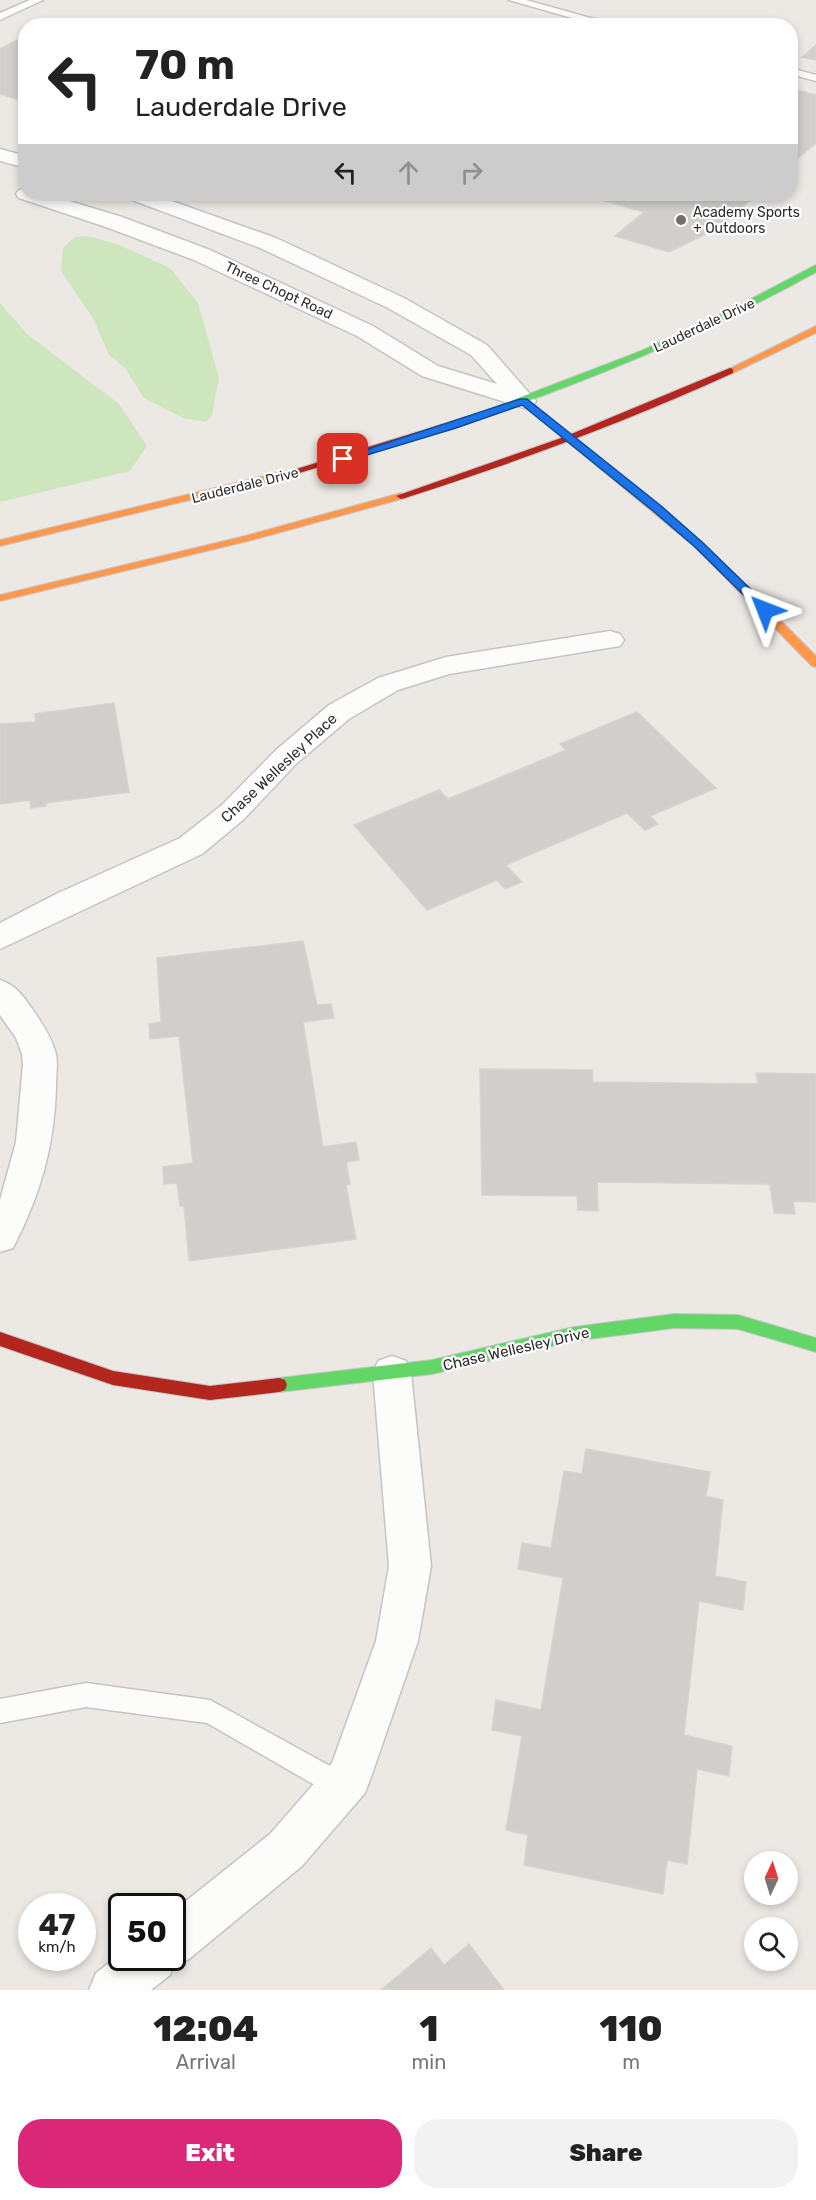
<!DOCTYPE html>
<style>
body{margin:0;font-family:Rubik,sans-serif;background:#f2f2f2;color:#222;height:100vh;display:flex;flex-direction:column;font-size:22px;white-space:nowrap}
*{box-sizing:border-box;margin:0}
p{font-size:20px;color:#767676}
.icon{flex:none;width:33px;height:33px;fill:none;stroke:currentColor;stroke-width:2;stroke-linecap:round;stroke-linejoin:round}
.map{position:relative;height:1990px;overflow:hidden}
.side{display:flex;flex-direction:column;background:#fff;flex:1}
.side>*{flex:none}
.guide{position:absolute;left:18px;top:18px;width:780px;height:183px;border-radius:24px;box-shadow:0 3px 9px #0003;background:#fff;color:#222;overflow:hidden}
.needle{width:39px;rotate:4deg}
.controls{position:absolute;left:744px;top:1851px;display:grid;gap:12px}
.controls a{display:grid;place-items:center;width:54px;height:54px;border-radius:50%;background:#fff;box-shadow:0 3px 9px #0003;font-size:30px}
.speed{position:absolute;left:18px;top:1893px;display:flex;gap:12px;font-size:30px;font-weight:700;text-align:center}
.speed>*{display:grid;place-content:center;width:78px;height:78px;border-radius:50%;background:#fff;box-shadow:0 3px 9px #0003;line-height:1}
.speed small{font-size:15px;font-weight:400}
.speed .limit{border:3px solid #111;border-radius:9px;background:#fff;color:#111}
.pin{position:absolute;display:grid;place-items:center;width:51px;height:51px;color:#fff;margin:-26px;border-radius:12px;box-shadow:0 3px 9px #0006}
.me{position:absolute;width:66px;margin:-33px;rotate:315deg;stroke-linejoin:round;filter:drop-shadow(0 0 4px #0008)}
.turn{display:flex;align-items:center;gap:21px;height:126px;padding:0 18px;font-size:27px}
.turn .icon{width:78px;height:78px;stroke-width:2.5}
.turn b{display:block;font-size:42px;line-height:51px}
.lanes{display:flex;align-items:center;height:57px;padding:0 18px;background:#0003;justify-content:center;gap:30px;direction:ltr}
.lanes .off{opacity:.35}
.eta{display:flex;justify-content:space-evenly;align-items:center;height:102px;text-align:center}
.eta b{font-size:36px;font-weight:800;line-height:42px}
.button{display:flex;gap:12px;margin-top:auto;padding:12px 18px}
.button a{flex:1;height:69px;border-radius:24px;background:#db2777;color:#fff;font-size:24px;font-weight:800;line-height:69px;text-align:center}
.button a+a{background:#f2f2f2;color:#222}
.map>svg:first-child{display:block}
.green{fill:#cee6be}
.building{fill:#d1cecb;stroke:#d7d4d0;stroke-width:1.5}
.lines{fill:none;stroke-linecap:round;stroke-linejoin:round}
.lane-casing{stroke:#c5c4c5;stroke-width:3}
.street-casing{stroke:#c5c4c5;stroke-width:3}
.fast-casing{stroke:#c5c4c5;stroke-width:2}
.slow-casing{stroke:#c5c4c5;stroke-width:2}
.jam-casing{stroke:#c5c4c5;stroke-width:2}
.lane{fill:#fcfcfb;fill-rule:evenodd}
.street{fill:#fcfcfb;fill-rule:evenodd}
.fast{fill:#63d668;fill-rule:evenodd}
.slow{fill:#ff974d;fill-rule:evenodd}
.jam{fill:#b3261e;fill-rule:evenodd}
.route{fill:#1a73e8;stroke:#114b97;stroke-width:1.5}
.poi-dot{fill:#706f6e;stroke:#fff;stroke-width:2}
.labels{text-anchor:middle;stroke-width:4.5;stroke-linejoin:round;paint-order:stroke}
.far-poi-label{font-size:14px;fill:#2e2e2e;stroke:#fff;text-anchor:start}
.far-street-label{font-size:14px;fill:#2e2e2e;stroke:#fff}
.street-label{font-size:15px;fill:#2e2e2e;stroke:#fff}
</style>
<div class="map">
<svg width="816" height="1990" viewBox="0 0 816 1990">
<rect width="100%" height="100%" fill="#ece8e4"/>
<path class="green" d="M87,236L117,244L170,268L198,303L219,378L212,415L206,422L183,418L144,398L125,368L109,355L93,318L61,271L63,248L75,237Z
M0,303L27,334L119,404L147,446L130,471L0,502Z"/>
<path class="building" d="M17,40L26,42V102L0,94V49Z
M816,45V60L802,57Z
M790,88L816,95V143L790,165Z
M580,194H758L718,228L669,252L615,236L644,212Z
M114,703L129,792L46,803V806L31,808L30,800L0,804V724L36,722L35,714Z
M637,712L716,788L650,816L658,824L645,830L627,813L506,865L522,882L505,889L497,880L427,910L354,825L439,790L448,799L566,750L560,744Z
M303,941L317,1005L331,1004L334,1018L303,1022L323,1147L356,1142L359,1160L346,1162L350,1184L346,1185L356,1239L189,1261L184,1206H180L177,1183L164,1184L163,1167L193,1163L179,1036L150,1039L149,1024L161,1022L157,958Z
M480,1069L592,1070L593,1082L758,1084L756,1073L816,1074V1202L793,1201L795,1214L774,1213L770,1184L597,1182L598,1211L578,1210L577,1196L482,1195Z
M586,1449L710,1472L706,1496L723,1500L715,1576L746,1582L743,1610L699,1601L684,1735L732,1746L729,1776L697,1769L687,1864L667,1860L663,1894L524,1865L528,1835L506,1830L522,1736L492,1730L496,1700L541,1710L563,1578L518,1569L522,1543L551,1548L564,1471L582,1474Z
M469,1944L504,1990H381L431,1948L444,1965Z"/>
<g class="lines">
<g class="lane-casing">
<path id="lane" d="M30,0H43L0,20V13Z
M509,0H526L619,26H600Z
M790,68L816,75V81L790,74Z
M86,1683L210,1700L350,1777L353,1786L350,1795L341,1798L332,1795L207,1723L86,1707L0,1723V1699Z"/>
</g>
<g class="street-casing">
<path id="street" d="M0,149L26,156V168L0,161Z
M26,188V194H46L122,217L210,250L373,326L438,366L497,384L471,355L388,308L260,248L127,198L124,194H152L276,238L404,298L487,345L536,401L533,406L524,408L422,376L357,336L194,260L106,227L19,198L16,194L19,190Z
M610,631L620,634L624,640L620,646L449,674L398,690L349,719L296,764L244,819L202,854L0,949V923L56,894L180,838L222,805L276,750L329,705L378,678L446,657Z
M0,980C16,985 23,996 33,1010C42,1023 52,1038 56,1054C58,1064 56,1076 56,1086C55,1145 40,1196 13,1248L0,1252V1200L16,1142L23,1064L22,1054L16,1038L0,1015Z
M392,1356L406,1361L411,1373L431,1566L418,1641L371,1777L365,1793L302,1866L189,1959L174,1965L170,1975L151,1990H89L96,1973L122,1953V1958H172V1912L270,1834L332,1763L376,1641L389,1566L373,1373L378,1361Z"/>
</g>
<g class="fast-casing">
<path id="fast" d="M816,265V272C705,334 589,380 470,422H462L461,420L641,351L728,311Z
M674,1314L738,1315L816,1338V1352L738,1329L674,1328L574,1341L432,1374L279,1392L273,1390L271,1385L273,1380L279,1378L432,1360L574,1327Z"/>
</g>
<g class="slow-casing">
<path id="slow" d="M816,326V333L733,373L725,371Z
M524,398L703,543L816,656V667L812,666L695,547L521,403V399Z
M285,471L290,474L289,476L0,546V540Z
M401,493L406,496L405,498L252,540L0,601V595L245,536Z"/>
</g>
<g class="jam-casing">
<path id="jam" d="M730,368L733,369V373C626,422 517,462 405,498L401,499L396,496L564,437Z
M466,417L471,420L470,422L289,476L285,477L280,474Z
M0,1332L113,1371L210,1386L279,1378L285,1380L287,1385L285,1390L279,1392L210,1400L113,1385L0,1346Z"/>
</g>
<use href="#lane" class="lane"/>
<use href="#street" class="street"/>
<use href="#fast" class="fast"/>
<use href="#slow" class="slow"/>
<use href="#jam" class="jam"/>
</g>
<path class="route" d="M520,399H527L660,505L702,542L769,607V612H761L695,547L652,510L522,405L456,428L347,461L338,459Z"/>
<circle class="poi-dot" cx="681" cy="220" r="6"/>
<g class="labels">
<g class="far-poi-label">
<text x="693" y="217">Academy Sports<tspan x="693" dy="16">+ Outdoors</tspan></text>
</g>
<g class="far-street-label">
<text transform="translate(279 290) rotate(25)" y="5">Three Chopt Road</text>
<text transform="translate(704 325) rotate(-25)" y="5">Lauderdale Drive</text>
<text transform="translate(245 485) rotate(-14)" y="5">Lauderdale Drive</text>
</g>
<g class="street-label">
<text transform="translate(279 768) rotate(-43)" y="5">Chase Wellesley Place</text>
<text transform="translate(516 1349) rotate(-13)" y="5">Chase Wellesley Drive</text>
</g>
</g>
</svg>
<div class="controls">
<a><svg class="needle" viewBox="-14 -14 28 28"><path d="M0-13l5 13h-10z" fill="#e53935"/><path d="M0 13l5-13h-10z" fill="#767676"/></svg></a>
<a><svg class="icon" aria-label="search" viewBox="0 0 24 24"><circle cx="10" cy="10" r="6"/><path d="M15 15l6 6"/></svg></a>
</div>
<div class="speed"><div>47<small>km/h</small></div><div class="limit">50</div></div>
<div class="pin" style="left:343px;top:459px;background:#d93025"><svg class="icon" aria-label="arrive" viewBox="0 0 24 24"><path d="M6 21V4h12l-3 4 3 4H6"/></svg></div>
<svg class="me" style="left:765px;top:610px" viewBox="-20 -20 40 40"><path d="M0-17L14 15 0 8-14 15z" fill="#1a73e8" stroke="#fff" stroke-width="4"/></svg>
<div class="guide">
<div class="turn"><svg class="icon" aria-label="left" viewBox="0 0 24 24"><path d="M17 20v-9H6M10 6l-5 5 5 5"/></svg><div><b>70 m</b>Lauderdale Drive</div></div>
<div class="lanes"><svg class="icon" aria-label="left" viewBox="0 0 24 24"><path d="M17 20v-9H6M10 6l-5 5 5 5"/></svg><svg class="icon off" aria-label="ahead" viewBox="0 0 24 24"><path d="M12 20V5M6 11l6-6 6 6"/></svg><svg class="icon off" aria-label="right" viewBox="0 0 24 24"><path d="M7 20v-9h11M14 6l5 5-5 5"/></svg></div>
</div>
</div>
<section class="side">
<div class="eta">
<div><b>12:04</b><p>Arrival</p></div>
<div><b>1</b><p>min</p></div>
<div><b>110</b><p>m</p></div>
</div>
<div class="button"><a>Exit</a><a>Share</a></div>
</section>
